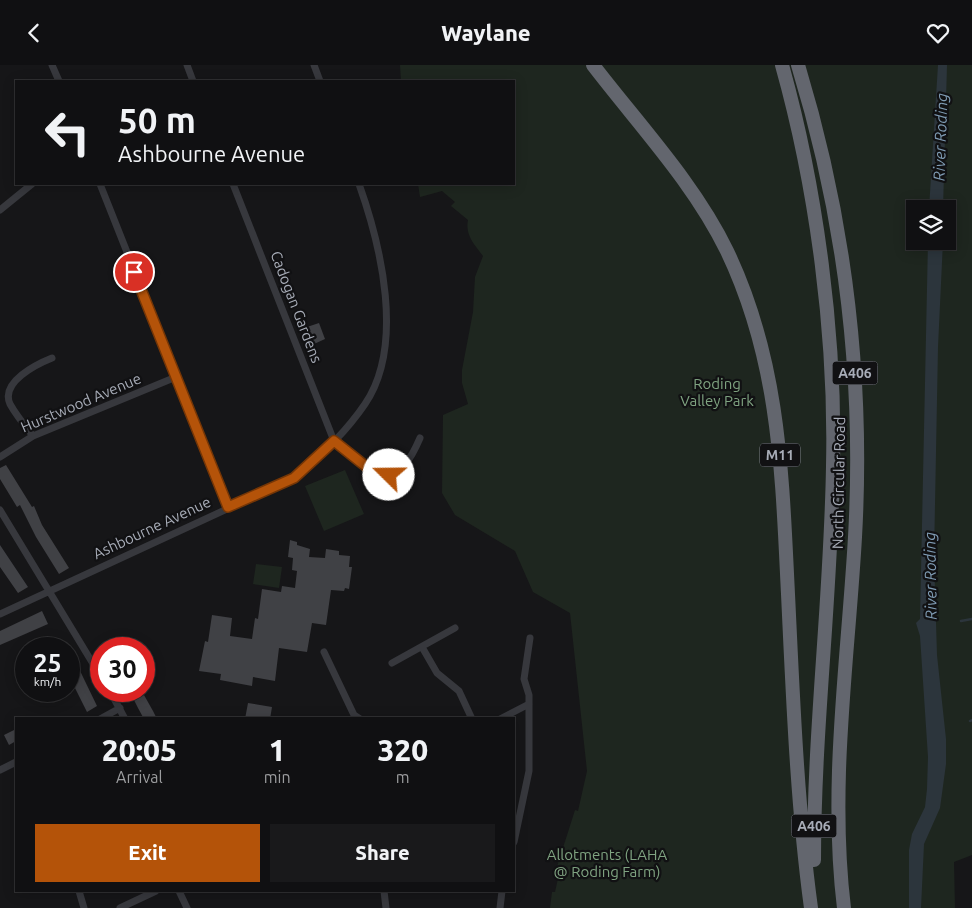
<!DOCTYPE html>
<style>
body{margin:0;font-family:Ubuntu,sans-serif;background:#19191b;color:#f1f3f6;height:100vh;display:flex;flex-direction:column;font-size:19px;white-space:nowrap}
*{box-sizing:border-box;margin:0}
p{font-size:16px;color:#9c9d9f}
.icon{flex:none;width:28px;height:28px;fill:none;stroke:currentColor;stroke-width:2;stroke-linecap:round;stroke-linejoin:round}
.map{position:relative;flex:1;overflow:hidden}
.details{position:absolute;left:15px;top:652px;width:500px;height:175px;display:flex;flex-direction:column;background:#101012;border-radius:0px;box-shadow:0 2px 12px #0003,0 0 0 1px #303032}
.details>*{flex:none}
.banner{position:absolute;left:15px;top:15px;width:500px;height:105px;border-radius:0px;box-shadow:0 2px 12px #0003,0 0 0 1px #303032;background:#101012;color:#f1f3f6;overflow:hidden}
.fabs{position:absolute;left:906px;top:135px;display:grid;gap:10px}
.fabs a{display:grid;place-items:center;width:50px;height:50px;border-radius:0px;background:#101012;box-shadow:0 2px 12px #0003,0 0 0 1px #303032;font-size:25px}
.speed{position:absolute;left:15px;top:572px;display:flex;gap:10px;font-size:25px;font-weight:700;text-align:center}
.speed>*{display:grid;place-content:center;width:65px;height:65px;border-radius:50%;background:#101012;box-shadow:0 2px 12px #0003,0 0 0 1px #303032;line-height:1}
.speed small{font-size:12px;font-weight:400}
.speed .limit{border:8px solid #d22;background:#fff;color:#111}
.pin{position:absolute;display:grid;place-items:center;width:42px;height:42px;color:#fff;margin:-21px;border:2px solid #fff;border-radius:50%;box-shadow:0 1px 5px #0007}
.me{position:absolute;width:55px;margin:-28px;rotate:292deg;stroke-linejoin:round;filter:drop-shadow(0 0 4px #0008)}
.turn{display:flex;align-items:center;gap:18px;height:105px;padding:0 20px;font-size:22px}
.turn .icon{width:65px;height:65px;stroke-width:2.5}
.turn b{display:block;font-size:35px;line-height:42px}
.eta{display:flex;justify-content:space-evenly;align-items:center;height:85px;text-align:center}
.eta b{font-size:30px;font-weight:800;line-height:35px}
.cta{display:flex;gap:10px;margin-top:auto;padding:10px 20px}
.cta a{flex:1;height:58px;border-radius:0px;background:#b45309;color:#fff;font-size:20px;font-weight:800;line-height:58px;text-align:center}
.cta a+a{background:#19191b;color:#f1f3f6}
header{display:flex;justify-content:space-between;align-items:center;height:65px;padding:0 20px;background:#101012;font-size:22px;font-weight:800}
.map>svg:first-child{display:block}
.green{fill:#1e261f;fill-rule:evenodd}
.water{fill:#2c353c}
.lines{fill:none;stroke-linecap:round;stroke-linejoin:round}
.stream{stroke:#2c353c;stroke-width:2.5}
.building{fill:#404145}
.street{stroke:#37383d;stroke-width:7}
.highway{stroke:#63666e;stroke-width:14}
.route-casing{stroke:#753606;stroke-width:12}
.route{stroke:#b45309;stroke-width:9}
.labels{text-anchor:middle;stroke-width:4.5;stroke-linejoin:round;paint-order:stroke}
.shield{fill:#111113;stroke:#7b7e86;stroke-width:1}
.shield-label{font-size:14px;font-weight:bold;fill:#a8adb8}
.street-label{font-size:15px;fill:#a8adb8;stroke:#111113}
.park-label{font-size:15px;fill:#7fa381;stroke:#111113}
.water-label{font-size:16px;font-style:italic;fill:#7f9bb3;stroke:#111113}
</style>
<header><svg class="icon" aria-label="back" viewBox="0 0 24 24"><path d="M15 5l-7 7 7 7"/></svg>Waylane<svg class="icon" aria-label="heart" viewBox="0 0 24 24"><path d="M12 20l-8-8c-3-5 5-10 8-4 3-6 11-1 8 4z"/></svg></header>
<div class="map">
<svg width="972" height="843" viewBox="0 0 972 843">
<rect width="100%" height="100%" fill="#161618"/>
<path class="green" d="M400,0H972V790L954,797L955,843H550L552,827H555L559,809L555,808L575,745L578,746L587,706L570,548L533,527L515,486L455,450L442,428L443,350L468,339L462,318V305L473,247L475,212L483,191C474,179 465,170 468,155L451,141L455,137L442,126L420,132L418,119H514V16H401ZM915,144H948V176H915Z
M345,405L364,449L324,466L305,421Z
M256,499L282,502L279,523L253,519Z"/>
<path class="water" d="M938,0H947L943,144H929Z
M928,176H943L938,282L934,492L937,590L946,674V699L940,743L924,779L921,843H909V785L912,769L925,742L927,724L928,692L920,571L916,558L920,554Z"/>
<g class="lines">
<path class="stream" d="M961,556L972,554
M970,656L972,655"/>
</g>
<path class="building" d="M319,258L325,274L314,279L307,262Z
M6,400L32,442L34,441L42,460L69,503L59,509L36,472L20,440L17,442L0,414V403Z
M290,475L297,477V480L310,484L309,492L325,493L326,484L339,486V490L350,491L349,502H352L349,524L345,523L344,526L331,525L326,560L312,558L307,587L279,583L275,616L253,612L252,621L220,615L221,609L199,606L205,576L208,577L212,550L232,553L230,571L252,574L255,553L258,554L262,524L281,527L282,521L295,523L297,506L292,505L293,493L288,492Z
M0,480L28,522L18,528L0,502Z
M42,546L48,559L0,580V566Z
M69,583L97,641L87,647L69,611Z
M144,630L153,646L157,654H144L138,643L134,635Z
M248,638L272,642L270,654H245Z
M16,664V676L9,680L4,670Z"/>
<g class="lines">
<path class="street" d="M52,0L59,16
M187,0L193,16
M314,0L320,16
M100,119L228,442
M233,119L334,376
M0,145L32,119
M33,371C25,361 16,350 10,339C0,317 37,299 52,293
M334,376L378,411C403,409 411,394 420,373
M0,392L33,371L176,312
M0,445L101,612
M0,549L294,413C320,392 346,367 365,339C405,280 381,181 359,119
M422,582L437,608L459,626L472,654
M324,587L354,650L360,654
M392,598L455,563
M110,626L125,654
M100,654L120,643
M500,654L529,639
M0,705L16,697
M514,777L529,706V630L524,614L530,573
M79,826L84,843
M179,826L187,843
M384,826L386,843
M120,843L156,826
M500,843L502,826"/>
<path class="highway" d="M593,0C639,60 694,118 727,186C780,297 782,409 788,529C793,633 797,739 811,843
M782,0C817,125 836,272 833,401C831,533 814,663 814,795
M798,0C845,154 864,312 855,472C848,595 829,720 844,843"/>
</g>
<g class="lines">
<g class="route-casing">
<path id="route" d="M134,207L228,442L294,413L334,376L378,411L389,410"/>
</g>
<use href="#route" class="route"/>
</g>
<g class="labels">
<g class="shield">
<rect x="832.5" y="296.5" width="45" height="23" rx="4"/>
<rect x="760" y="378.5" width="40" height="23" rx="4"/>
<rect x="791.5" y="749.5" width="45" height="23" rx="4"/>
</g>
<g class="shield-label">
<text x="855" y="313">A406</text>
<text x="780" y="395">M11</text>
<text x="814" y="766">A406</text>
</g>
<g class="street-label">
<text transform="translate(296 242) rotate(69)" y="5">Cadogan Gardens</text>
<text transform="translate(81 338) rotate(-23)" y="5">Hurstwood Avenue</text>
<text transform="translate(839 418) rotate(-89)" y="5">North Circular Road</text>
<text transform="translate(152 463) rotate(-25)" y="5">Ashbourne Avenue</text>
</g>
<g class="park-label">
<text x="717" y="324">Roding<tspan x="717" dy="17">Valley Park</tspan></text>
<text x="607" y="795">Allotments (LAHA<tspan x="607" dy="17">@ Roding Farm)</tspan></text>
</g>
<g class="water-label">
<text transform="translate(940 72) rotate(-88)" y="6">River Roding</text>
<text transform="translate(930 511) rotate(-91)" y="6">River Roding</text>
</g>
</g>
</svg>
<div class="fabs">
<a><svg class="icon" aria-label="layers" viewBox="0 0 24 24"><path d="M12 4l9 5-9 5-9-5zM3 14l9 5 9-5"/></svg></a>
</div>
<div class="speed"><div>25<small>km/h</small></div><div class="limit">30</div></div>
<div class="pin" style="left:134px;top:207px;background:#d93025"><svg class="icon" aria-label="arrive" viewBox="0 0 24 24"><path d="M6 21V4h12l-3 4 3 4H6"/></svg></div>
<svg class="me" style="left:389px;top:410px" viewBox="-20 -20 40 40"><circle r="19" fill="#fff"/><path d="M0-13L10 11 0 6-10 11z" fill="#b45309"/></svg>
<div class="banner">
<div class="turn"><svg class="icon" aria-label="left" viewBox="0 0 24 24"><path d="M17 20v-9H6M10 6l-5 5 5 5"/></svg><div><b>50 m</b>Ashbourne Avenue</div></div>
</div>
<section class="details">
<div class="eta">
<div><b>20:05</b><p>Arrival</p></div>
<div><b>1</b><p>min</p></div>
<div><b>320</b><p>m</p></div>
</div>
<div class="cta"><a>Exit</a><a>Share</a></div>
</section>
</div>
